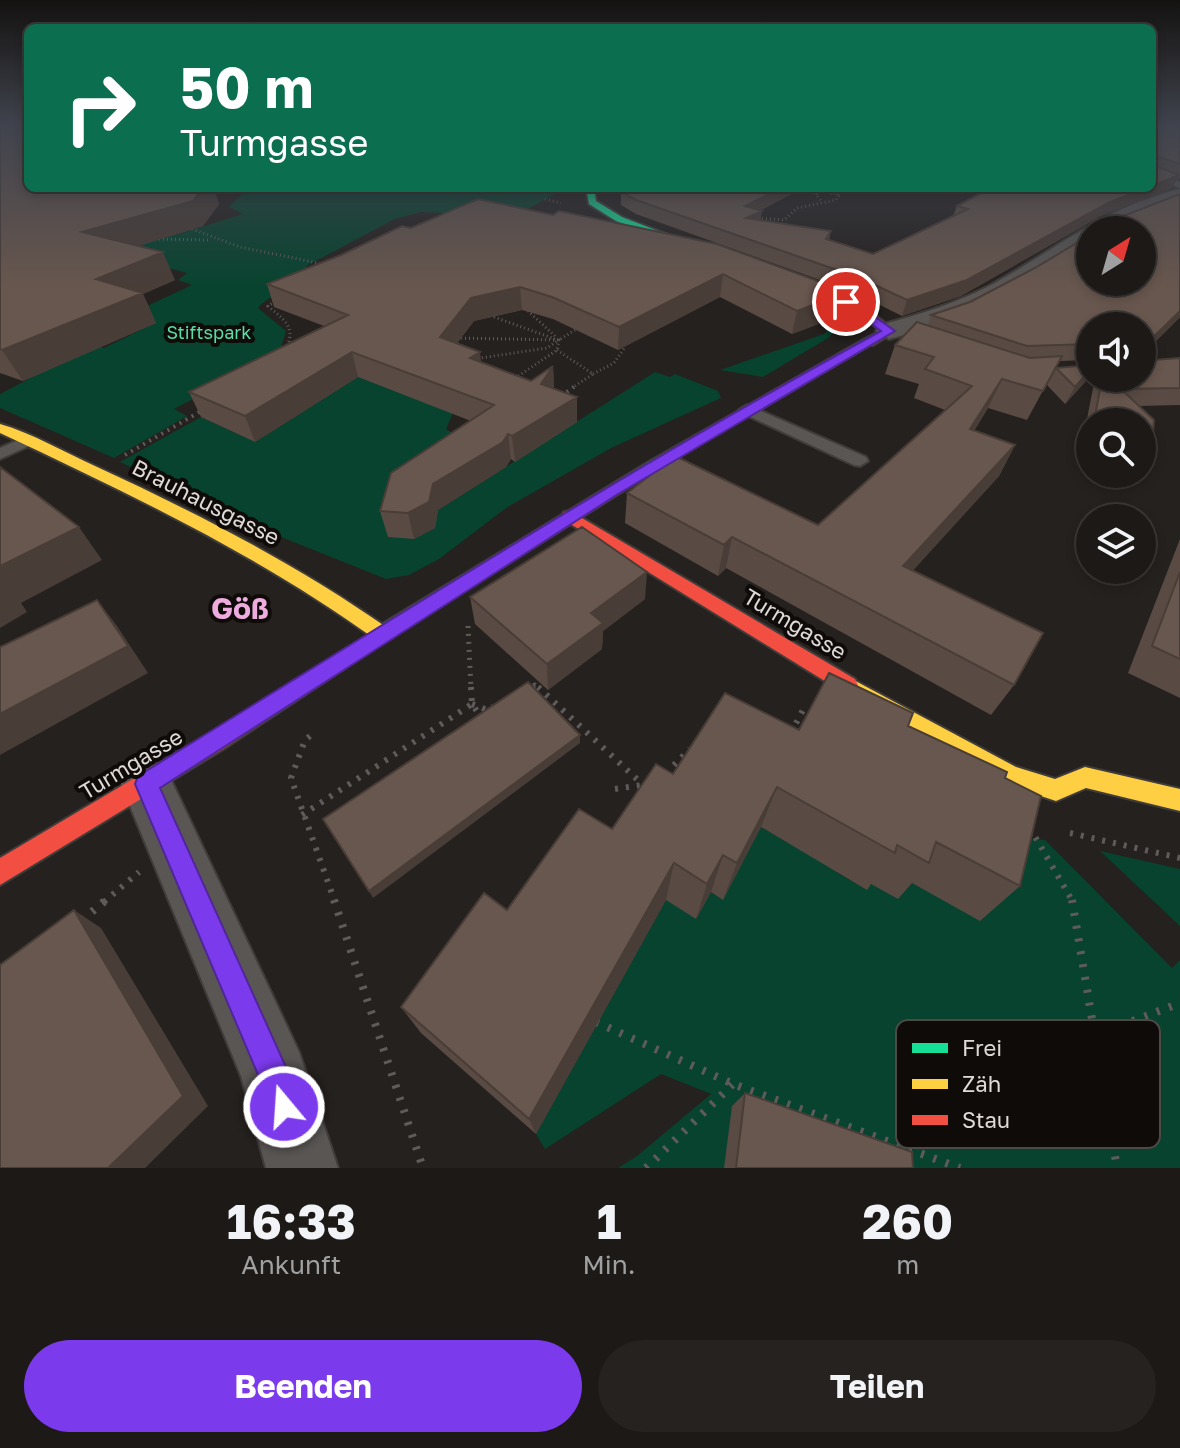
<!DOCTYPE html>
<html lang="de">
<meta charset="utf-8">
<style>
body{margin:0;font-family:"Golos Text",sans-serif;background:#252220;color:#f1f3f6;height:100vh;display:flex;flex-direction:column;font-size:30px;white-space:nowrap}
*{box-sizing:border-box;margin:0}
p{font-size:26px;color:#a0a0a1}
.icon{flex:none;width:44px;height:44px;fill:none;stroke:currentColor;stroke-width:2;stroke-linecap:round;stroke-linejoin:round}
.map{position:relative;height:1168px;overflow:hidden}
.panel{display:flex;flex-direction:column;background:#1c1917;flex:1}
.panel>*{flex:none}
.guide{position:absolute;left:24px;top:24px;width:1132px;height:168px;border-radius:12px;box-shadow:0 4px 12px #0003,0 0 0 2px #3a3836;background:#0b6e4f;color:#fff;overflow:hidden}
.needle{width:52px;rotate:37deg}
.fabs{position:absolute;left:1076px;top:216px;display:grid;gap:16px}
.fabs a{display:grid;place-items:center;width:80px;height:80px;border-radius:50%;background:#1c1917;box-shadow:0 4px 12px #0003,0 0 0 2px #3a3836;font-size:40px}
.pin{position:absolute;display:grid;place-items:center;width:68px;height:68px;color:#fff;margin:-34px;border:4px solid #fff;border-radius:50%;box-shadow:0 2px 8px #0007}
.me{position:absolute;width:88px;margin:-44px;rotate:342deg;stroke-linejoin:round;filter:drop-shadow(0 0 6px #0008)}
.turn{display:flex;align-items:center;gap:28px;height:168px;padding:0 24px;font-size:36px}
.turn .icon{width:104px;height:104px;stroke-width:2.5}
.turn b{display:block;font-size:56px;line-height:68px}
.eta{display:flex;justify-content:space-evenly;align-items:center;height:136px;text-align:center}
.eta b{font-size:48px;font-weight:700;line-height:56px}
.action{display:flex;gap:16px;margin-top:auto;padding:16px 24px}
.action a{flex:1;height:92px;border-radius:48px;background:#7c3aed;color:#fff;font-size:32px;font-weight:700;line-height:92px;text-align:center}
.action a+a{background:#252220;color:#f1f3f6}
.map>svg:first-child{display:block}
.green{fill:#07432f}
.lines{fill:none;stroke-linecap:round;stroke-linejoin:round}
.lane-casing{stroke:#403c3a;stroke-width:4}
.street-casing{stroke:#403c3a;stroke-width:4}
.fast-casing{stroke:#403c3a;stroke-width:4}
.slow-casing{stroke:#403c3a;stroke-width:4}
.jam-casing{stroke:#403c3a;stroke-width:4}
.path-far5{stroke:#5e5b5a;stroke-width:2;stroke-dasharray:1 2;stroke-linecap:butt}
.path-far4{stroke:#5e5b5a;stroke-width:3;stroke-dasharray:1 3;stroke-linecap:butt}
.path-far3{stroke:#5e5b5a;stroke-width:4;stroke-dasharray:2 5;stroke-linecap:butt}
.path-far2{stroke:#5e5b5a;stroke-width:5;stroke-dasharray:2 6;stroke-linecap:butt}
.path-far1{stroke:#5e5b5a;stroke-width:6;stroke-dasharray:3 8;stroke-linecap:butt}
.path{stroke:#5e5b5a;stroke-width:8;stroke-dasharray:3 10;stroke-linecap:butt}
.lane{fill:#595654;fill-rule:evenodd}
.street{fill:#595654;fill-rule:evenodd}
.fast{fill:#16e098;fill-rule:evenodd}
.slow{fill:#ffcf43;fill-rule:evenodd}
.jam{fill:#f24e42;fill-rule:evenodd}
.wall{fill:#594b43}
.shaded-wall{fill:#493d37}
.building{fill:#68574e;stroke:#493d37;stroke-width:2}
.route{fill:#7c3aed;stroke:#51269a;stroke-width:2}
.labels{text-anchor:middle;stroke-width:8;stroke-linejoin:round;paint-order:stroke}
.far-park-label{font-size:18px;fill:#58dda8;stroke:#0e0b09}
.street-label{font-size:22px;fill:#e0dad7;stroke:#0e0b09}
.district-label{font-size:30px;font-weight:bold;fill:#eeacde;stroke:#0e0b09}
.key{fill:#0e0b09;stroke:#4d4947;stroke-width:2}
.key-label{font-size:22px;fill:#e0dad7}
</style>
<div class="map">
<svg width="1180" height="1168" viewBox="0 0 1180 1168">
<rect width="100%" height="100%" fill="#25211f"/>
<path class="green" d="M243,188H566L515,216L421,212L395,219L306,266L312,272C299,282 264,299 258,308L286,331L281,347L271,358L174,409L187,416L114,458L0,408V394L94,345L104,348L155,323L130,314L192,285L178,280L187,273L108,252L156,229L172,236L243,214L229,207L246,190Z
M839,319L843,323L828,338L763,377L720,370L824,334Z
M655,372L670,377L675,374L718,391L721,398L611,448L506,508L439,559L409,575L386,579L286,539L120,462L201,417L255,442L358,377L453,413L446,429L452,433L431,450L414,539L435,528L436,519L432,514Z
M761,827L788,843L841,860L836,872L866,889L869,883L905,879L980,920L1002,836L1045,840L1172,968L1180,960V1168H618L637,1156L711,1094L661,1074L545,1149L536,1134L666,900L711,892L723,899Z
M1100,851L1180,869V926Z"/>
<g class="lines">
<g class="lane-casing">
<path id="lane" d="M1152,171L1180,182V188L1152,177Z
M747,405L866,457L868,461L860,466L854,465L742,413L739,410Z
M27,436L35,441L33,444L0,459V448Z"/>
</g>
<g class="street-casing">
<path id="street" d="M1180,189V201L1108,230H1090V241C1021,286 971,318 889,339L876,331L880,325C918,315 954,304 989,286C1058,249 1100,209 1180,189Z
M147,761L165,767L299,1052L338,1168H266L241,1076L121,784L129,767Z"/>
</g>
<g class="fast-casing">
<path id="fast" d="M586,188H594L596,201L622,217L705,249L697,251L616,221L589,204Z
M865,339L875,342L659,468L390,638H376L373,633L376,628L649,462Z"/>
</g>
<g class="slow-casing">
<path id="slow" d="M0,424C32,433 64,452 95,466C197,513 296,564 389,629L392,634L389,639H375C258,555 130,494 0,433Z
M848,677L1016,767L1055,779L1085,767L1180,789V811L1086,788L1056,801L1002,783L841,691L838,685L841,679Z"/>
</g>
<g class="jam-casing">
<path id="jam" d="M784,278H792L866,308L895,331L873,345H865V339L881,331L858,312L784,282Z
M570,511L855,679L858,685L855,691L848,693L841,691L564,520L562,516L564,512Z
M383,626L390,628L393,633L390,638L223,749L0,885V858L207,735Z"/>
</g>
<path class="path-far5" d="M817,195V191L840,195"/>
<path class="path-far4" d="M815,193L821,201
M545,199L561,203
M758,218L784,220L797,208L836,200L840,194L829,193
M192,229L240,247L323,264
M155,239L209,240
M278,299L268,306C283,319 296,326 287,347
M525,308L556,337
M494,317L555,339
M457,338L559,340L575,330
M557,350L593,374L575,386
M474,359L547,348L559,340L557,350L514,379
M593,374L614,363L625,347"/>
<path class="path-far3" d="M561,396L578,384
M125,455L203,410"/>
<path class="path-far2" d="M468,626L471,689
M526,689L535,685L540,689"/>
<path class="path-far1" d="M471,687L472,704L481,717
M538,687L640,782
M526,689L530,687
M472,704L487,710L493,707
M791,733L805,706
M310,736L305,740L291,778L335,902
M666,773L690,749
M615,789L649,784
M302,815L472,704
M1030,828L1073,902
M1070,833L1180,858
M104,902L139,872"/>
<path class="path" d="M334,900L423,1168
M1072,900L1117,1168
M82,920L106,900
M596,1022L733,1084L960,1168
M1096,1035L1180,1003
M646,1168L733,1084"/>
<use href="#lane" class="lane"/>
<use href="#street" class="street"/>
<use href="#fast" class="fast"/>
<use href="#slow" class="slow"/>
<use href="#jam" class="jam"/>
</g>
<path class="wall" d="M0,126L219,191L215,192L219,204L203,226L138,246L175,280L143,294L156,323L23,381L0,373Z
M1152,126H1180V179L1178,178L1172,188L1101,216L961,296L902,316L856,293L636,214L621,205V192L644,188H803L761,210V220L831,231L829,240L873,254L953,216L957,206L982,193L957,188H1152Z
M1180,194V317L1143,354H1149L1153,360L1180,358V405L1138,406L1154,420L1151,459L1142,456V422H1090V463L1079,460L1095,378H1142V326H1090V360L1059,361L1027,420L988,408L974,431L1015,445L999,476L913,570L1043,633L1014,685L991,715L726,568L718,576L625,523L627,493L675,456L818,525L945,410L914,398L919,384L885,374L895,345L917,322L928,325L931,315L970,302L1035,268L1090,235V282H1142V230H1094L1100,219H1116Z
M411,228L848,292L842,315L792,334L720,297L618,350L553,319L522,310L474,321L457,343L481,362L531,381L553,366L554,389L577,397V422L515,462L511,459L506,467L438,510L435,528L414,539L388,537L380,511L471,421L358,377L255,442L201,417L189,392L324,326L274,307L267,284Z
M1090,365V374L1085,382L1065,404L1047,385L1056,368Z
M1142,456L1151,459L1142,472Z
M1180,539V698L1128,673Z
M470,597L645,599L603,631L602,649L548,690L475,624Z
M908,726L1005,778L1020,886L980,921L912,883L898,899L871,884L867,890L761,827L723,900L711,892L696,919L666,900L536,1134L421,1033L401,1007L507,910L612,829L673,774L799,730Z
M745,1093L913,1168H724L732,1106Z"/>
<path class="shaded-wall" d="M1179,175L1172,188L1101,216L961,296L902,316L907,300L1108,203L1146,188H1152V186Z
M198,188H218L219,191L215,192L219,204L203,226L95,259L82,232Z
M781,188H803L753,214L762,211L760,224L744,232L745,206Z
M163,252L175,280L143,294L156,323L23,381L2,350L96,279Z
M723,274L720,297L618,350L619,327Z
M520,287L522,310L474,321L444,361L440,337L471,298Z
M848,292L842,315L792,334L797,311Z
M1180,311V317L1142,355V348Z
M352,352L358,377L255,442L245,416Z
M480,352L483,376L470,358Z
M553,366L554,391L541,384Z
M1090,370V374L1085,382L1065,404L1075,387Z
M1002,379L988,408L956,459L970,429Z
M577,397V422L515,462L512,436Z
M508,434L511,459L506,467L438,510L435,528L414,539L408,513L433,484Z
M1015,445L999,476L889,597L903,566Z
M79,527L102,560L21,603L27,612L0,628V566Z
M732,537L726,568L718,576L724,545Z
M647,572L645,599L603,631L602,649L548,690L547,664L591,613Z
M97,600L117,626L148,673L0,755V714Z
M580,735V743L373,898L369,891Z
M777,787L761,827L723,900L737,863Z
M723,855L711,892L696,919L707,884Z
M674,863L666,900L536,1134L529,1119Z
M74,910L101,928L208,1106L145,1168H108Z"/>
<path class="building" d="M0,126H28V188H203L193,201L82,232L163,252L96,279L143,293L2,350L0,349Z
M1152,126H1180V164L1157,156L1156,166L1179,175L1152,186Z
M644,188H781L745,206L762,211L746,218L831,231L826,239L873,254L968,209L957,206L990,188H1146L1108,203L967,280L907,300L860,278L636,200L621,192Z
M1180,194V311L1142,348V326H1090V344L1027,346L931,315L970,302L1035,268L1090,235V282H1142V230H1098L1100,219H1116Z
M478,199L553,215L559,211L717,244L848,292L797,311L723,274L619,327L552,297L520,287L471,298L440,337L480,352L470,358L531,381L553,366L541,384L577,397L512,436L508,434L503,442L433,484L429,502L408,513L380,511L391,473L494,405L352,352L245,416L189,392L348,315L267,284L341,255L402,226L411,228Z
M917,322L1030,358L1062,356L1043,391L1002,379L970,429L1015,445L903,566L1043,633L1014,685L732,537L724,545L627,493L675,456L818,525L972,386L925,369L934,357L895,345Z
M1142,354H1149L1153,360L1180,358V388L1121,389L1154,420L1151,459L1142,456V422H1094L1102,378H1142Z
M1090,365V370L1075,387L1056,368Z
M0,467L79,527L0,566Z
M582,527L647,572L591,613L603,623L547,664L470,597Z
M1180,572V659L1152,646Z
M97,600L128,646L0,714V647Z
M829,673L913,713L908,726L1007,772L1005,778L1041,796L1020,886L936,842L929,863L897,845L895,853L777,787L737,863L723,855L707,884L674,863L529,1119L401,1007L484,893L507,910L579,809L612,829L656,764L673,774L725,693L799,730Z
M528,682L580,735L369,891L323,819Z
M74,910L183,1096L108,1168H0V965Z
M745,1093L912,1152L913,1168H736Z"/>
<linearGradient id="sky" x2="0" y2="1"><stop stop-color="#141211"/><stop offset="0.43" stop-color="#40434d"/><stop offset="1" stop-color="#40434d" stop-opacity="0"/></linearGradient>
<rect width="1180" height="290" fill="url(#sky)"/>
<path class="route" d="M842,299H850L895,331L618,494L160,788L290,1076L299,1107L295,1118L284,1123L272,1118L259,1077L135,784L138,776C384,625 627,469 881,331L842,304Z"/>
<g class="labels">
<g class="far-park-label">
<text x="209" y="339">Stiftspark</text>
</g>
<g class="street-label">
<text transform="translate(206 502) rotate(27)" y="8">Brauhausgasse</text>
<text transform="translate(795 624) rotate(31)" y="8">Turmgasse</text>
<text transform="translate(131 764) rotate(-31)" y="8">Turmgasse</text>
</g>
<g class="district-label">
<text x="240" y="619">Göß</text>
</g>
</g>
<rect x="896" y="1020" width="264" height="128" rx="12" class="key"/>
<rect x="912" y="1043" width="36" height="10" fill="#16e098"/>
<rect x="912" y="1079" width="36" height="10" fill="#ffcf43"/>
<rect x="912" y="1115" width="36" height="10" fill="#f24e42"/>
<g class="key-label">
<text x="962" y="1056">Frei</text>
<text x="962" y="1092">Zäh</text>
<text x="962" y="1128">Stau</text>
</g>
</svg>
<div class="fabs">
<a><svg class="needle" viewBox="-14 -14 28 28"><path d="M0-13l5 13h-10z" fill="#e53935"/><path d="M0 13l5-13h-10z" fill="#a0a0a1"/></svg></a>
<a><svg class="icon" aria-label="sound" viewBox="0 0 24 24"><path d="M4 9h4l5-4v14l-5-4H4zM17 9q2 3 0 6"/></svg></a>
<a><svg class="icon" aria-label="search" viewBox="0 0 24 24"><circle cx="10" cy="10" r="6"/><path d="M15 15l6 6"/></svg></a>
<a><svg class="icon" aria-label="layers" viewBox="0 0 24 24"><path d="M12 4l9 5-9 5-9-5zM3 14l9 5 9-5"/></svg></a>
</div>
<div class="pin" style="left:846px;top:302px;background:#d93025"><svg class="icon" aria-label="arrive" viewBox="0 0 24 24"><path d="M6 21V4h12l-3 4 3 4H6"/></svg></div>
<svg class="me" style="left:284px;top:1107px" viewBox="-20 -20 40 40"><circle r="17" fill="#7c3aed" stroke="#fff" stroke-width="3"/><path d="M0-11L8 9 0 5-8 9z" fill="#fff"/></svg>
<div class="guide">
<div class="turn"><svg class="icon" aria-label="right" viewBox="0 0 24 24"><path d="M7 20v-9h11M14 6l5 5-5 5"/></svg><div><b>50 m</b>Turmgasse</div></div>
</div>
</div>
<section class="panel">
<div class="eta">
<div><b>16:33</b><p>Ankunft</p></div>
<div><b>1</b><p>Min.</p></div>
<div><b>260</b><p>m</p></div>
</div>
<div class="action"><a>Beenden</a><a>Teilen</a></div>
</section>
